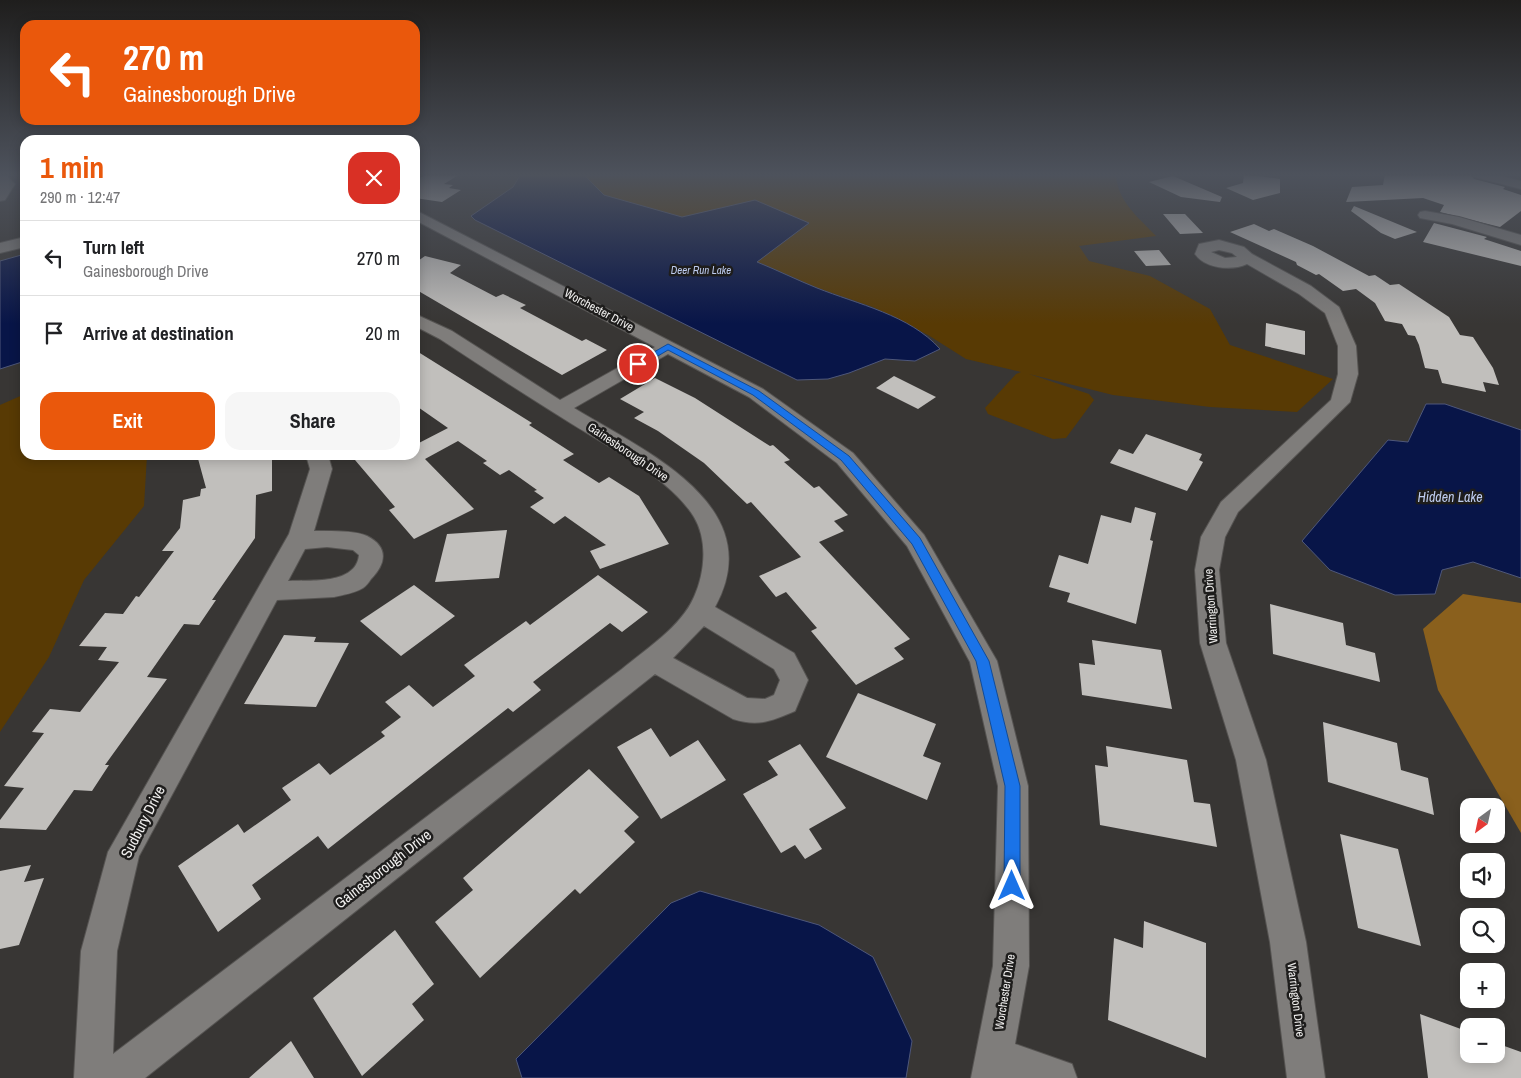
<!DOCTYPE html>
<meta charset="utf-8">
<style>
body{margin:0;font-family:"Archivo Narrow",sans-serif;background:#f6f6f6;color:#202124;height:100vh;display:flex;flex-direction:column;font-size:19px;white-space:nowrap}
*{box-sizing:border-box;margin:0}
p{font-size:16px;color:#757577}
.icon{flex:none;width:28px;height:28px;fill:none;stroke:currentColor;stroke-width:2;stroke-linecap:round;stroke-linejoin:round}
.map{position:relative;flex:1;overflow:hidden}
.panel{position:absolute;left:20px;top:135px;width:400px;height:325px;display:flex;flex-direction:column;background:#fff;border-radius:15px;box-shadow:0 2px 12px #0003}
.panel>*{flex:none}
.top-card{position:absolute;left:20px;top:20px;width:400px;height:105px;border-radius:15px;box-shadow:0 2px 12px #0003;background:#ea580c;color:#fff;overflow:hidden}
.needle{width:32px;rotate:213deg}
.fabs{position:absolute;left:1460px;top:798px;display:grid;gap:10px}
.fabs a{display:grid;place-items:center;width:45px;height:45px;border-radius:10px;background:#fff;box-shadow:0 2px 12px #0003;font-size:25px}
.pin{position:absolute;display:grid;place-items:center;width:42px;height:42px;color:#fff;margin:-21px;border:2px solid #fff;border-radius:50%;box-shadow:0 1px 5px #0007}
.me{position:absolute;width:55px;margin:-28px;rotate:0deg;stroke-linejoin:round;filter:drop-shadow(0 0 4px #0008)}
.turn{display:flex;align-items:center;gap:18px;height:105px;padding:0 20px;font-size:22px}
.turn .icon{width:65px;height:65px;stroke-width:2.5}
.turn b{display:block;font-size:35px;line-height:42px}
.round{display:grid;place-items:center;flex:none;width:52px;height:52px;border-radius:15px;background:#f6f6f6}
.overview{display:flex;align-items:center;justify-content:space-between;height:85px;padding:0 20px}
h1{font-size:30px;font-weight:800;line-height:38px;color:#ea580c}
.cta{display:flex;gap:10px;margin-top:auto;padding:10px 20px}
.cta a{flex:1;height:58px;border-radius:15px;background:#ea580c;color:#fff;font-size:20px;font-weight:800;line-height:58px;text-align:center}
.cta a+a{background:#f6f6f6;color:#202124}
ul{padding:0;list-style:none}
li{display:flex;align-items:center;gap:15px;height:75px;padding:0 20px;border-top:1px solid #e0e0e0}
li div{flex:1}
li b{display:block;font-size:19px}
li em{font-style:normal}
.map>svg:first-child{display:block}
.green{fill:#583a04}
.forest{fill:#8a601d}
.water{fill:#081548;stroke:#4e577a}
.building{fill:#c1bfbc}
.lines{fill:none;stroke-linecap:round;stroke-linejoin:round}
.street-casing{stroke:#565452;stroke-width:2}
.street{fill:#7f7d7b;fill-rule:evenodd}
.route{fill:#1a73e8;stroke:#114b97}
.labels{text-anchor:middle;stroke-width:5;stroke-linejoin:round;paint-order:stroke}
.far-water-label{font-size:11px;font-style:italic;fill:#beccef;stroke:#1e1d1c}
.street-label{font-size:12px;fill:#f1f0ef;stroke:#1e1d1c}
.water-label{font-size:14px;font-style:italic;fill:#beccef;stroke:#1e1d1c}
.near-street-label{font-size:15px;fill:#f1f0ef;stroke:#1e1d1c}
</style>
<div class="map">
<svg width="1521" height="1078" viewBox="0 0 1521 1078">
<rect width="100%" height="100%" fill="#383634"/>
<path class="green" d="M583,174H1116C1117,201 1138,217 1156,236L1079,246L1089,261L1150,276L1210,309L1230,345L1333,379L1297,412L1210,407L1113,395L1029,374L1089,394L1094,400L1066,438L1053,439L988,414L985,408L1016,374L1021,372L966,359L928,335L873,307L818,288L756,261L809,224L707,212L682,217L604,195Z
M25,394V455H147L144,506L84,580L49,657L0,732V405Z"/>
<path class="forest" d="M1463,594L1521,603V833L1438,690L1423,629Z"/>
<path class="water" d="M521,174H583L604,195L682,217L755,200L809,223L757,262C777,270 797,280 817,288C857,304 910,315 940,349L915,361L885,359L849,373L828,379L797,380L475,220L471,216L513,187Z
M25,254V361L0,369V261Z
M1426,404H1445L1521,430V578L1473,562L1442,570L1435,594L1395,595L1330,570L1302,541L1388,440L1408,442Z
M700,891L819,925L873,957L912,1041L906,1078H522L516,1059L671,903Z"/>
<path class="building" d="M426,174H460L444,184L453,185L449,188L461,190L442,202L415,198V181Z
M1244,174L1280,179V193L1253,200L1226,188L1243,183Z
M1385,174H1470L1474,179L1505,187L1503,189L1521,195V211L1500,227L1440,212L1444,205L1423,198L1346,202L1352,187L1383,185Z
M1173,176L1222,197L1220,202L1181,197L1149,182Z
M1354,206L1417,232L1395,239L1381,233L1351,211Z
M1163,214H1185L1203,233L1180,234Z
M1434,223L1487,237L1484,239L1521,251V266L1423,242Z
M1254,224L1269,231L1274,229L1313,246L1369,276L1375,275L1390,285L1399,284L1449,317L1460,335L1473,337L1493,368L1499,385L1483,382L1486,392L1442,383L1438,370L1425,368L1419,345L1415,336L1408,335L1402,324L1385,321L1375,303L1356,289L1343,291L1319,274L1316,275L1297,265L1296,262L1230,232Z
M1159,250L1171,265L1146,266L1134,251Z
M425,256L461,265L450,273L496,297L503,294L526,305L520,308L582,341L586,339L607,350L562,375L415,289V263Z
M1266,323L1305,331V355L1265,346Z
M415,350L532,423L529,425L574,454L563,460L599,483L609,477L639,496L669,544L600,569L590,551L606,545L565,516L554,524L530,507L544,498L534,491L537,490L509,470L500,475L483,463L487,461L458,441L425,459L474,509L414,539L389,510L395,507L355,460L367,455H415V445L448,428L415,405Z
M894,376L936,397L918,409L876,388Z
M655,378L695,398L770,446L773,445L790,460L784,462L814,488L819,486L848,515L834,521L844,531L819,542L910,639L894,648L904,659L856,685L811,631L817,628L786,592L776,597L759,576L801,557L751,502L747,504L704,463L658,431L634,418L644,412L620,399Z
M1146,434L1202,454L1199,460L1203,462L1187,491L1110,463L1119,449L1133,454Z
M197,455H272V491L256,495L255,538L212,600H216L199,625L184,624L147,677L167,679L105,765H109L92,791L74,790L46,830L0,828V820L24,788L4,786L44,733L32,732L50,709L80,712L119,662L98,660L107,647L79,646L105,613L123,614L136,596L139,597L174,551H162L180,528L183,500L200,496L201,489L206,488Z
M1135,507L1156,513L1150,540L1153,541L1136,624L1067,602L1070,593L1049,587L1059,555L1088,564L1101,515L1131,523Z
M507,530L499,578L435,582L447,534Z
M598,575L648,612L622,632L610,623L533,682L541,690L513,712L508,708L328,849L318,836L252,885L261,899L218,932L178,866L238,824L244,833L291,800L282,788L319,763L330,775L385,736L381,732L401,717L385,702L409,685L433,707L475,676L464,665L526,621L530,625Z
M414,585L455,616L401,656L360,621Z
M1270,604L1343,623L1346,645L1375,653L1380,682L1273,654Z
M284,635L316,637L314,642L349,643L316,707L244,704Z
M1092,640L1161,650L1172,709L1082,695L1079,663L1095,665Z
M858,693L936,724L923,756L941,763L927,800L826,757Z
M1323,722L1397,743L1401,770L1428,778L1434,815L1328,782Z
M651,728L670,757L698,740L726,780L661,819L617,747Z
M800,744L846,808L809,829L822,849L805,859L795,845L781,853L743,794L778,775L768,761Z
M1106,746L1187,760L1194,802L1210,804L1217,847L1100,825L1095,765L1108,767Z
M589,769L639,817L624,831L635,842L580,894L575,889L480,978L435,922L473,890L463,878Z
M1340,834L1398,849L1421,946L1358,928Z
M31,865L24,882L44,878L19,945L0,949V871Z
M1144,921L1206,943V1058L1108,1020L1114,938L1143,948Z
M395,930L434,984L412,1004L424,1020L362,1076L313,998Z
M1420,1014L1469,1032V1054H1496V1043L1521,1052V1078H1428Z
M291,1041L314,1078H249Z"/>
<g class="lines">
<g class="street-casing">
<path id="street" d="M0,174H5L15,184L5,200L0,201Z
M1472,174H1493L1521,181V189L1474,177Z
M415,210L763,389L853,453L924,535L997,661L1028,786L1029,966L1015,1044L1072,1064L1077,1078H971L993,966L998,786L970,662L907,546L837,463L749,397L668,354L574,408C642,450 771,505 715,607L794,653L808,680L795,711C772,721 758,727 733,719L655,674L145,1078H74L81,951L108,852L289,534L310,469L306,455H328L332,469L314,531C327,531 355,530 367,536C389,547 386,564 371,579C369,582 366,586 363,588C355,593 343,595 334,597L277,600L139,856L117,951L113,1054L622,669C646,649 681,627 694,597C705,573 708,540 694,517C670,477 603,444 564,419C522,393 481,366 440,339L415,326V314L452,331L560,400L655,347L415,220ZM327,547L353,550L359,555C356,585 310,580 288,581L305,549ZM704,626L774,669L780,680L774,695L765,699L747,698L673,658Z
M1425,211L1459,217L1521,235V245L1452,224L1420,218L1418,215L1420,212Z
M25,237V247L0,253V243Z
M1219,240L1244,247L1252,254L1311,286L1339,307L1356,346L1358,374L1350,402L1238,512L1225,537L1219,570L1226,643L1266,760L1306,942L1325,1078H1287L1270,942L1236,760L1200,643L1195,570L1201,537L1221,502L1331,400L1338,374V346L1325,313L1299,294L1247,264C1232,271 1205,269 1195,254L1199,244ZM1219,250L1232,253L1237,257L1225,258L1211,252Z"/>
</g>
<use href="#street" class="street"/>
</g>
<linearGradient id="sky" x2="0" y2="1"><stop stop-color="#1f1e1d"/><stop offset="0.54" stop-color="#4d525c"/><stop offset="1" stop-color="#4d525c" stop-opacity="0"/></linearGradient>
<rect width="1521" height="324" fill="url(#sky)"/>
<path class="route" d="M668,344L759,391L849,456L920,538L989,661L1020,786V886L1017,892L1012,894L1006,892L1004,886L1005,786L976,661L912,544L841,460L753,395L668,350L641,366H634L633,364Z"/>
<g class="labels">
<g class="far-water-label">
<text x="701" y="274">Deer Run Lake</text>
</g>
<g class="street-label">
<text transform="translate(599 310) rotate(28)" y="4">Worchester Drive</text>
<text transform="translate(628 452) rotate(34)" y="4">Gainesborough Drive</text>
<text transform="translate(1211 606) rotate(-94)" y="4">Warrington Drive</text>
<text transform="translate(1005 992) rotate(-81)" y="4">Worchester Drive</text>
<text transform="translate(1296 1000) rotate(83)" y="4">Warrington Drive</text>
</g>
<g class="water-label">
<text x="1450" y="502">Hidden Lake</text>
</g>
<g class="near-street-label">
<text transform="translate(143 822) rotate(-63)" y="5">Sudbury Drive</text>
<text transform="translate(383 869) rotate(-38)" y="5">Gainesborough Drive</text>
</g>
</g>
</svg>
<div class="fabs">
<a><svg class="needle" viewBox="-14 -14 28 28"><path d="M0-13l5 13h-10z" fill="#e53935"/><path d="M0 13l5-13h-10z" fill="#757577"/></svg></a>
<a><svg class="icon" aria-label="sound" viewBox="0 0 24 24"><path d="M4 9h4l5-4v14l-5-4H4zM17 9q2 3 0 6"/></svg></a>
<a><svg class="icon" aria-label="search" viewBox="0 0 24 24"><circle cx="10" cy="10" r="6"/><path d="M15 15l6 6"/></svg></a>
<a>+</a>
<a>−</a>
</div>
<div class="pin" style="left:638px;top:364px;background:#d93025"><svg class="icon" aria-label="arrive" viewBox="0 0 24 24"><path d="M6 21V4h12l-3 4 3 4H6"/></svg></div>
<svg class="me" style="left:1012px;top:886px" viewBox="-20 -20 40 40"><path d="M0-17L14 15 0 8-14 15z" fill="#1a73e8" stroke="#fff" stroke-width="4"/></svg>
<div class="top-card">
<div class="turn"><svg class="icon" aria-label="left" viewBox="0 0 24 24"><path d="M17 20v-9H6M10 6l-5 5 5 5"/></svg><div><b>270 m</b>Gainesborough Drive</div></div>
</div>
<section class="panel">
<div class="overview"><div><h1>1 min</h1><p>290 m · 12:47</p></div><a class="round" style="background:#d93025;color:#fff"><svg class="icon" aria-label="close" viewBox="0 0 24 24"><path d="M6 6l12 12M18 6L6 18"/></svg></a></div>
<ul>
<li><svg class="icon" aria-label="left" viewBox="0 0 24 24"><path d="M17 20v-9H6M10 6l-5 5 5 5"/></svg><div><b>Turn left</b><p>Gainesborough Drive</p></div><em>270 m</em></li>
<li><svg class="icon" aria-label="arrive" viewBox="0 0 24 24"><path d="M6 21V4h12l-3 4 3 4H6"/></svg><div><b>Arrive at destination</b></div><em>20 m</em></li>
</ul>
<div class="cta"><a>Exit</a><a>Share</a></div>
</section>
</div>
